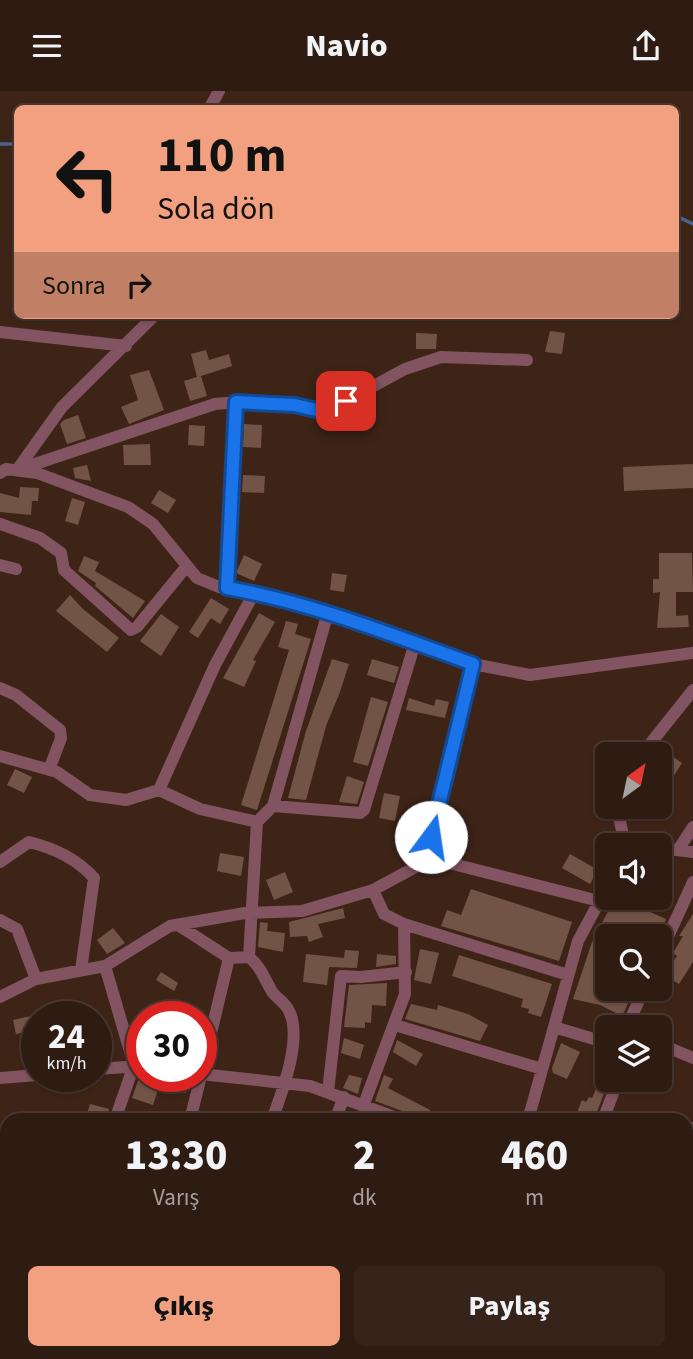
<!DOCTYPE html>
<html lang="tr">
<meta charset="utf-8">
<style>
body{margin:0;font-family:"Source Sans 3",sans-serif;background:#36241a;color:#f1f3f6;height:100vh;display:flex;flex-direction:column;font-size:26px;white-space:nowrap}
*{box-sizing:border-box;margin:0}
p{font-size:23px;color:#a7a19f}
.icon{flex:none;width:38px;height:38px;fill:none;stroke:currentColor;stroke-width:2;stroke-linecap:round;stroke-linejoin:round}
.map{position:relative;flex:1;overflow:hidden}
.details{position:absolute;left:0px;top:1022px;width:693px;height:247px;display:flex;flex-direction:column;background:#2e1b11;border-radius:21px 21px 0 0;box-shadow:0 2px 5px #0004,0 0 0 2px #493931}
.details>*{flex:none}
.hud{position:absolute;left:14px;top:14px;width:665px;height:214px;border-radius:10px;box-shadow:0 2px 5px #0004,0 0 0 2px #493931;background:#f2a07f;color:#111;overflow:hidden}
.needle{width:46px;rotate:33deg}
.buttons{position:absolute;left:595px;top:651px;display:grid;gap:14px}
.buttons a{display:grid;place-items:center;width:77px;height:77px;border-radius:10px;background:#2e1b11;box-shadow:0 2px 5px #0004,0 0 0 2px #493931;font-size:35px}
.speed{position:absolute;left:21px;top:910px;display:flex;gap:14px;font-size:35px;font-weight:700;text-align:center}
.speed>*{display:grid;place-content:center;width:91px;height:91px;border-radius:50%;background:#2e1b11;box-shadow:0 2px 5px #0004,0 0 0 2px #493931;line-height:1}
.speed small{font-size:18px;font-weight:400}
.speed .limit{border:10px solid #d22;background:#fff;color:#111}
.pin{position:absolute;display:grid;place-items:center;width:60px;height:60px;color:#fff;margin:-30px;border-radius:14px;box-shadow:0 4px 10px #0006}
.me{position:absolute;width:77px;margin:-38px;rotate:14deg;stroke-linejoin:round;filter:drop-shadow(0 0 5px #0008)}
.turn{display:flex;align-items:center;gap:24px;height:147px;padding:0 28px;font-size:32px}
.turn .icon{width:91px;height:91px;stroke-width:2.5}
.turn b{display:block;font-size:49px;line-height:60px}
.then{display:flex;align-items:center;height:66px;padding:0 28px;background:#0003;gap:14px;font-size:26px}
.eta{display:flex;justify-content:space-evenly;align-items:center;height:119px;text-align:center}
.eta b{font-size:42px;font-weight:800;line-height:49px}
.button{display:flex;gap:14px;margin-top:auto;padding:14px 28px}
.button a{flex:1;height:80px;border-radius:10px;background:#f2a07f;color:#111;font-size:28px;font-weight:800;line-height:80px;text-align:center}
.button a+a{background:#36241a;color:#f1f3f6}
header{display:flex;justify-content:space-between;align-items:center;height:91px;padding:0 28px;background:#2e1b11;font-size:32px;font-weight:800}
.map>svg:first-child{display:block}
.green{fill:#1a563d}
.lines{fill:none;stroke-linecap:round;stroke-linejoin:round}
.stream{stroke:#4a6395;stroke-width:3.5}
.building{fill:#725446}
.minor{stroke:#825360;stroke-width:12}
.route-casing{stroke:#114b97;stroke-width:18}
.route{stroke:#1a73e8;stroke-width:12}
</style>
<header><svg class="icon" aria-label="menu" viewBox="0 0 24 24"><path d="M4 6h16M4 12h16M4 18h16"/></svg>Navio<svg class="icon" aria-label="share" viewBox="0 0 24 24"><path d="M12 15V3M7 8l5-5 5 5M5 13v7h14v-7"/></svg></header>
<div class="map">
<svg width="693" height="1268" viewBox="0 0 693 1268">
<rect width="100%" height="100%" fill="#3e2417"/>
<path class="green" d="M686,1190L693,1194V1268H460L463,1262H686Z"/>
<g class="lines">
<path class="stream" d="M0,53H18
M676,125L693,133"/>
</g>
<path class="building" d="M550,240L565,242L562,263L545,261Z
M416,242L437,243L436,258H416Z
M206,259L209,269L229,263L232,275L198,286L201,285L207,305L190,310L184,290L197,286L191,263Z
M149,279L164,319L129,333L121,316L138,309L130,284Z
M78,324L86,347L67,353L60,333L64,329Z
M244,333L262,334L261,357L243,356Z
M189,334L205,335L204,355L188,354Z
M150,353L151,374H124L123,354Z
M693,373V397L624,400L623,376Z
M87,374L91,390L75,387L73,377Z
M243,384L265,385L264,402L242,401Z
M20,396L39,397L38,410H32L31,424L0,421V402L19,407Z
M159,399L176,409L168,422L151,412Z
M72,407L85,411L78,434L65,430Z
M659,462H692L693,501H676V525L688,524L689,536L657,537L660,501L653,502V488H659Z
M244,464L262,473L254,490L236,482Z
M84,465L99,471L95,480L145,510L133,527L95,495L96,492L78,480Z
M332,482L347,484L344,501L330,499Z
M70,504L83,518L119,547L107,561L56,520Z
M211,507L229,518L220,533L211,527L198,547L189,541Z
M259,522L275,531L253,569L256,570L244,596L223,587Z
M161,523L179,536L161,565L140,550Z
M286,530L298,533L295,543L311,548L257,719L241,714L289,559L278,556Z
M332,568L349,573L340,601L326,635L306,709L288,707L306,640Z
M372,568L399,576L394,592L367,584Z
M371,606L388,611L368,675L353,671Z
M409,607L434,615L436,608L449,611L445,627L406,619Z
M663,659L682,672L673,686L660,676Z
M15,678L32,686L24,702L7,694Z
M347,685L364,691L357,713L339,711Z
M384,702L400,705L395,730L379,727Z
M220,762L244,766L241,785L217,780Z
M570,763L598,779L590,793L562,777Z
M285,781L293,801L274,809L266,789Z
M471,798L572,831L559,870L441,835L447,819L461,824Z
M615,807H642L637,815L666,828L659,845H607V886L603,898H635L622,925L600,914L573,908L592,851Z
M343,817L345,827L318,833L323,846L309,851L307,845L290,846L289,831Z
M693,823V871L679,893L664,884L677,865L673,862L683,845H679Z
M260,831L268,832L267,840L285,842L283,861L258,856Z
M113,837L125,852L107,863L97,849Z
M420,858L439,862L431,893L414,889Z
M345,859L359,860L357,877L329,876L327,894L303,891L306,863L344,867Z
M377,863L396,865V873L376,876Z
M459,864L552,893L541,926L528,922L529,918L521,916L523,908L452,885Z
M161,881L178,892L174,900L156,889Z
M387,892L386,915L372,914L371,932L365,931V937L344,936L349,894Z
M411,913L437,919L438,914L468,923L488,934L480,950L405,928Z
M31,925L34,939L16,943L13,929Z
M344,947L364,954L360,968L341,962Z
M397,949L423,963L416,975L393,961Z
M561,952L580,961L567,988L553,982L552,977Z
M607,973L609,989L594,1029H574L582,1009L586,1011L589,1006L592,1007Z
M140,984L168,988V985H175L189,989L186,1002L159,995L153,1014L132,1007Z
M349,984L362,987L358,1003L343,997Z
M384,984L393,988L388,997L430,1019L425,1029H413L405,1021L375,1010Z
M90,1013L109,1018L106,1029H85Z"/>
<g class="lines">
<path class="minor" d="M209,18L219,0
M0,241L126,255
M20,378L215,313L250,310L316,319L346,310L405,278L441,266L527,269
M17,379L62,316L155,224
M0,382L6,378L37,382L128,416L153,433L197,487L219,496L274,505L360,531L473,573L530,584L693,562
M0,433L40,447L61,462L64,479L131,539L137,536L186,476
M0,474L16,478
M227,497L236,311
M0,597L16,604L60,639L61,647L49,679
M642,663L693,599
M0,665L57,681L90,704L126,709L159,699
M159,699L215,574L254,502
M159,699L200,718L257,731
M273,715L360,722L364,719L415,552
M617,716L625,754
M660,757L693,761
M678,759L693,736
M0,771L29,751C54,757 77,768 94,787L81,879
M425,771L473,573
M373,799L384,823L404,833L568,884
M0,829L17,838L36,888
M178,834L229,867L249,866C262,877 264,888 273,902C278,908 284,911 288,918C304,945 282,1001 272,1029
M660,863L693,791
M249,866L257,731L273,715L328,521
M105,875L134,974L115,1029
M0,906L36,888L105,875L170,835L245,822L302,820L373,799L425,771H445L599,810
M395,934L542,978
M554,936L607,952
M627,936L644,898
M660,953L693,967
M96,978L141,975
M201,983L310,995L402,1029
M201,984L229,867
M0,987L37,984
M328,1001L341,885L361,886L406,881
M364,1013L405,903L404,833
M190,1029L201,985
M335,1029L344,1006
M528,1029L578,850L607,796
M603,1029L618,989
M686,1051L693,1037
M0,1088H7
M0,1140L7,1139
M686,1175L693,1179
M98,1262V1268
M219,1262L229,1268
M244,1262L253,1268
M559,1262L562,1268
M436,1268L440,1262"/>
</g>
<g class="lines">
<g class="route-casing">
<path id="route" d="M346,310L316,319L295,314L236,311L227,497C313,512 392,544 473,573L431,746"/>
</g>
<use href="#route" class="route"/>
</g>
</svg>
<div class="buttons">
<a><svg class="needle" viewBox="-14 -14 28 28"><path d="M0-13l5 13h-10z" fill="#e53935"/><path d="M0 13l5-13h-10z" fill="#a7a19f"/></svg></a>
<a><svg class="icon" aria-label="sound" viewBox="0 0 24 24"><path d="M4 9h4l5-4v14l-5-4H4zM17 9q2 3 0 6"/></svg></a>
<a><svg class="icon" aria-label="search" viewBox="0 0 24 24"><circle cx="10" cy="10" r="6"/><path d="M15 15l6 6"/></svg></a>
<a><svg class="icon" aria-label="layers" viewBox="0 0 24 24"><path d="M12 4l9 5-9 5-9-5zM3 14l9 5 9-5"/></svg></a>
</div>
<div class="speed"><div>24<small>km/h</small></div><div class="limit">30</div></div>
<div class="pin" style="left:346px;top:310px;background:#d93025"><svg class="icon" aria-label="arrive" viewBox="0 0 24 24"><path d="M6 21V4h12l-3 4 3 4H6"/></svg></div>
<svg class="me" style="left:431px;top:746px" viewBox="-20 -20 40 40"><circle r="19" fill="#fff"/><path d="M0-13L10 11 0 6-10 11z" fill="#1a73e8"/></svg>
<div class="hud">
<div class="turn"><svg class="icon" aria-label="left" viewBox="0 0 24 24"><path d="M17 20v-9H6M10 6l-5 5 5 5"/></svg><div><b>110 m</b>Sola dön</div></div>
<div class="then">Sonra<svg class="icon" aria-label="right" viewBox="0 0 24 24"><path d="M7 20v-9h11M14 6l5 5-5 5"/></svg></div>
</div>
<section class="details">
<div class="eta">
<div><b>13:30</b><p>Varış</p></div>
<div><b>2</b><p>dk</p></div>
<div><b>460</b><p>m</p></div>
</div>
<div class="button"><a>Çıkış</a><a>Paylaş</a></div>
</section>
</div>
